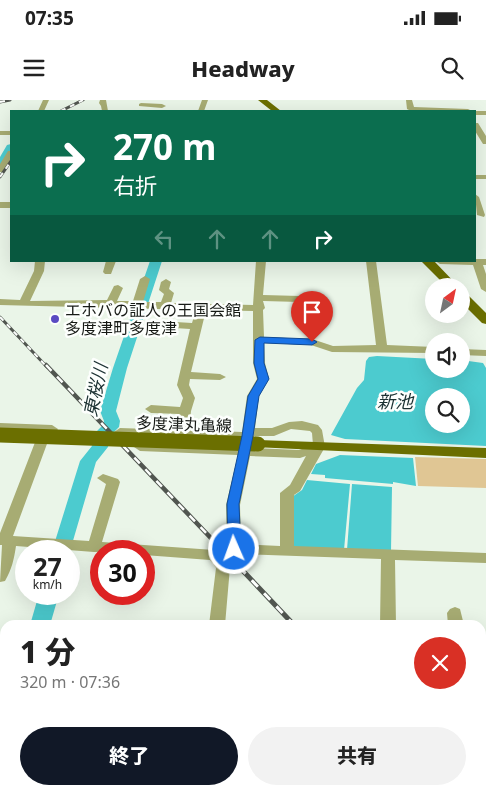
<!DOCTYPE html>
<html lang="ja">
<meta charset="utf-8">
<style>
body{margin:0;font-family:"Noto Sans","Noto Sans JP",sans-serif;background:#f2f2f2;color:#222;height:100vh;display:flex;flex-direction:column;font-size:19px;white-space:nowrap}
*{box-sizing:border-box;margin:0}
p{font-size:16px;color:#767676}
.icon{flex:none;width:28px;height:28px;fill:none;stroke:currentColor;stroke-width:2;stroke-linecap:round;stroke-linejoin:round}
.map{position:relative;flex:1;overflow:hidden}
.details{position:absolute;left:0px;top:520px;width:486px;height:175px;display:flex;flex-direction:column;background:#fff;border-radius:15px 15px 0 0;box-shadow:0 5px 20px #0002}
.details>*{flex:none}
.banner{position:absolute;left:10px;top:10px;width:466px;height:152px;border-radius:0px;box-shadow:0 5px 20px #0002;background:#0b6e4f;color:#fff;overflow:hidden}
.needle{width:32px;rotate:33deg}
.controls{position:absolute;left:425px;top:178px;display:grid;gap:10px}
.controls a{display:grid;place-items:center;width:45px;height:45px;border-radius:50%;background:#fff;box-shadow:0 5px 20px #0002;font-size:25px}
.speed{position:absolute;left:15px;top:440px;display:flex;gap:10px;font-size:25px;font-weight:700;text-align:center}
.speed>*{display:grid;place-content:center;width:65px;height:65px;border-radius:50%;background:#fff;box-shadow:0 5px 20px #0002;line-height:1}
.speed small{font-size:12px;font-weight:400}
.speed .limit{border:8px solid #d22;background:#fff;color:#111}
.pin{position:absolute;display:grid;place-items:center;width:42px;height:42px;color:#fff;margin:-51px -21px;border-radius:50% 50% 50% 0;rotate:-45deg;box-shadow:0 0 5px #0007}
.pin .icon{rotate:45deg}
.me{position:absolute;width:55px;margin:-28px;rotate:358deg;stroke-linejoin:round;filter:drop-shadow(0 0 4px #0008)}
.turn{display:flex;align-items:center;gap:18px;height:105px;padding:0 20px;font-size:22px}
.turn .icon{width:65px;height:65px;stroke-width:2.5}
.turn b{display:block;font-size:35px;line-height:42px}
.lanes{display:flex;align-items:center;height:48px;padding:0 20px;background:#0003;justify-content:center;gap:25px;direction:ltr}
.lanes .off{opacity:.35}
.round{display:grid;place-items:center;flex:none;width:52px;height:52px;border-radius:26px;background:#f2f2f2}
.head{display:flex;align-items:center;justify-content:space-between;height:85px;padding:0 20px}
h1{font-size:30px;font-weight:800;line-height:38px}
.action{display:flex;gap:10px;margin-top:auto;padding:10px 20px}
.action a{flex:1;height:58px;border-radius:30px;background:#111827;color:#fff;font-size:20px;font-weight:800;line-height:58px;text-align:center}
.action a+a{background:#f2f2f2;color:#222}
.status{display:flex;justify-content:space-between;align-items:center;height:35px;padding:0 25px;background:#fff;direction:ltr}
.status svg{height:14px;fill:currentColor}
header{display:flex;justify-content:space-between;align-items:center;height:65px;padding:0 20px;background:#fff;font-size:22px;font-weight:800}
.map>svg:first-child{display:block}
.green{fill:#e0c694}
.water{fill:#4ccbcf;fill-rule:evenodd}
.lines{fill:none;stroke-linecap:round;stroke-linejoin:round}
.river{fill:#4ccbcf;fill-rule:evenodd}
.minor{fill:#a7ac73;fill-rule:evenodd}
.major{fill:#6b6f00;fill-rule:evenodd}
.rail-far2-casing{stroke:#515650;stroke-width:3}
.rail-far1-casing{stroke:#515650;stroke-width:4.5}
.rail-casing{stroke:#515650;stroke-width:5}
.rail-far2{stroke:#fdfffd;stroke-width:2;stroke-dasharray:5;stroke-linecap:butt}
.rail-far1{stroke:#fdfffd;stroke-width:2.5;stroke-dasharray:8;stroke-linecap:butt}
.rail{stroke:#fdfffd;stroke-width:3;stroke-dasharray:9;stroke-linecap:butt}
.major-bridge{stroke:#6b6f00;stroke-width:15}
.route{fill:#1a73e8;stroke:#114b97}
.poi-dot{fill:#5a4ac2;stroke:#fdfffd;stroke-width:2}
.labels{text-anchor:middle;stroke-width:5;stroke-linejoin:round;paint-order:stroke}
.poi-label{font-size:16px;fill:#171a16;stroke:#fdfffd;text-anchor:start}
.street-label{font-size:16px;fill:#171a16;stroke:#fdfffd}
.water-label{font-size:18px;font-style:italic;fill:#1b3132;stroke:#fdfffd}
</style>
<div class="status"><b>07:35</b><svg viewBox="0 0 49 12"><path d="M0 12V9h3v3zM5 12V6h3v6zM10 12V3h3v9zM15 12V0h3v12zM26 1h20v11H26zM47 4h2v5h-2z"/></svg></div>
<header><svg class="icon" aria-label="menu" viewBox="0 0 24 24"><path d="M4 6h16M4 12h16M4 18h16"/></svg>Headway<svg class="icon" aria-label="search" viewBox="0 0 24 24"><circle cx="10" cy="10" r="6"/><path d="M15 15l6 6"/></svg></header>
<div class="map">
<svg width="486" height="695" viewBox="0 0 486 695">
<rect width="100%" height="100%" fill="#eaf5e8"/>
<path class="green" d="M415,357L486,359V388L418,386Z"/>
<path class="water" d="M377,256L434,259V269H461V260L483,263L486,268V346L345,339L331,335L357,288L364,280L366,261L369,257ZM434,296H461V324H434Z
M340,355L413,358L416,386L393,382V384L325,378V375L311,374L316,364Z
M307,380L350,384L344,450L294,447L292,397L302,390Z
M352,384L392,387L391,452L347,450Z"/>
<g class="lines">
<path class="river" d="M11,44V55L4,68L0,69V57L7,45Z
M150,161H162L127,268L116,311L120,321L119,327L111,335L108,347L96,362L70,451L69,453V451H52L80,361L92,346L95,333L103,325L104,321L100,311L113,268Z
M39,494H59L50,525H30Z
M5,637V672L0,674V638Z"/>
<path class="minor" d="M43,0H49L44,11H38Z
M100,0H106L108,11H102L101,6L99,3Z
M202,0H208L204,11H198Z
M406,0H412L414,7L468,9L472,11H411L407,9Z
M141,3L162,4L166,6L162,8L139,6V4Z
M473,11H486V15H475Z
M475,23H478L486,36V44H483L475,31Z
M0,31H11V35H0Z
M8,51H11V59L3,72H0V64Z
M475,75H486V79H475Z
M475,94L479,97L485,115L484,117L477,115Z
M0,102H11V108H0Z
M475,159H486V165H483L486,174V192L481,189L473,165L440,164L435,161H475Z
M35,161H45L44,171L30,201L107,200L114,186L118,185L123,188L117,201H133L140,179L145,176L150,179L143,202H161L164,194L159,190L161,182L166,179L171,182L169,189L174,193L171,203L253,205L256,161H266L263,195L300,196L305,199L300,202L263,201L265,208L263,210L264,237L312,239L333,246L376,245L366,161H376L387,245L434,247V253L332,252L311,245L264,243L265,263L269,279L259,296L255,328H272L289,322L302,321L318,325L322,330L325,347L300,391L294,395V446L486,453V463L395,460L396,525H380L381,459L236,454L224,458L230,467L225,525H209L216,468L210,460L144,455V451L94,452L16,446C14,459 12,469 5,481L0,482L2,445H0V433L39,332L0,331V323L52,325L58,329L56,332L51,333L13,436L89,441L106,384L97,378L103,374L118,379L120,382L102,442L214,450L227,447L226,405L238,355L140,351L134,347L136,344L175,345L176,337L120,336L114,332L120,328L177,330L179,314L151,313L145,309L151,305L180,307L183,298L177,285L190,229L159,227L154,224L159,221L192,223L196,210L0,205V199L20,200L34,171ZM206,210L253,211V263L257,279L247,296L242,332L189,330L191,311L195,298L189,285L190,279L220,280L226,277L220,274L191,272ZM291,329L310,331L312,333L313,345L299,350L252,348L254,336H274ZM188,338L241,339L239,348L188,345ZM250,356L300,358L306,356L290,385L280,393V446L241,444L240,405Z
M106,161H116L111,174H105L103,172Z
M461,249L486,250V256L461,255Z
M455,507L460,509L464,525H448L447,513L450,509Z
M482,580L486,581V629L481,627Z
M191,690H209V695H191Z"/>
<path class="major" d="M258,0H267L281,11H272Z
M421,161H434L458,186H446Z
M461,191L465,192L486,213V224L482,223L461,202Z
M258,340L486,348V358L253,347L251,344L253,341Z"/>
<g class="rail-far2-casing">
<path id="rail-far2" d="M0,2L10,0
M61,11L83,0
M0,77L11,61
M0,217L47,267"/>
</g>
<g class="rail-far1-casing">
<path id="rail-far1" d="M46,265L228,456"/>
</g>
<g class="rail-casing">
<path id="rail" d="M227,454L294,525
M454,690L459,695"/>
</g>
<use href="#rail-far2" class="rail-far2"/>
<use href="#rail-far1" class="rail-far1"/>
<use href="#rail" class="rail"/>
<path class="major-bridge" d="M0,335L258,344"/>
</g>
<path class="route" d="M260,237L312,239L317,242L312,245L264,243V263L269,279L259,296L253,336L239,404L241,449L234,453L228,449L227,404L242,336L248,296L258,279L254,263L255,240Z"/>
<circle class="poi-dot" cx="55" cy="219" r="5"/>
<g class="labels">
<g class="poi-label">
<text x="65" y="216">エホバの証人の王国会館<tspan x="65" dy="18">多度津町多度津</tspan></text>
</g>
<g class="street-label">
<text transform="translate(184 324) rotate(2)" y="6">多度津丸亀線</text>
</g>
<g class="water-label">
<text transform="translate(96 290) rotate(-78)" y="6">東桜川</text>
<text x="395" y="308">新池</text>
</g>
</g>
</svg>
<div class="controls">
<a><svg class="needle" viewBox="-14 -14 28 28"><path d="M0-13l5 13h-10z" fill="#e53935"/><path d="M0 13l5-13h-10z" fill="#767676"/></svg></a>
<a><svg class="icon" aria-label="sound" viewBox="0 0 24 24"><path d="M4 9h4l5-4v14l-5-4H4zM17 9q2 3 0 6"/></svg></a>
<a><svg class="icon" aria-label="search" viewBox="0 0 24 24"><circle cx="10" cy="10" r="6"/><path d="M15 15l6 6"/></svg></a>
</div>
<div class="speed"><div>27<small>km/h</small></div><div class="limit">30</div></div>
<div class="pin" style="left:312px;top:242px;background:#d93025"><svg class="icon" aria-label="arrive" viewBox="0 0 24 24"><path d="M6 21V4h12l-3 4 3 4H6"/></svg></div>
<svg class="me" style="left:234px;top:449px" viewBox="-20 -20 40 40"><circle r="17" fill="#1a73e8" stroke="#fff" stroke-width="3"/><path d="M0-11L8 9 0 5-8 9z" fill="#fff"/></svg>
<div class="banner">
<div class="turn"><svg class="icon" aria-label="right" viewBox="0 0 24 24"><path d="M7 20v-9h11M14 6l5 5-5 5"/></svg><div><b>270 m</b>右折</div></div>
<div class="lanes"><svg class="icon off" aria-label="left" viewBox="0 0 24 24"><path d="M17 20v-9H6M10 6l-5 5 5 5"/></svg><svg class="icon off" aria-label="ahead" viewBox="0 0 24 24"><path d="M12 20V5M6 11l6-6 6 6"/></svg><svg class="icon off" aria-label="ahead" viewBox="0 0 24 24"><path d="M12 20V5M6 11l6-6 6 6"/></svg><svg class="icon" aria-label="right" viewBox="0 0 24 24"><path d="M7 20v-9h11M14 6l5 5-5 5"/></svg></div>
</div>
<section class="details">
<div class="head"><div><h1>1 分</h1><p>320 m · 07:36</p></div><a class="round" style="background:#d93025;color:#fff"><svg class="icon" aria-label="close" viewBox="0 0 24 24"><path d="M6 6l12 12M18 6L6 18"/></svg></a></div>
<div class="action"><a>終了</a><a>共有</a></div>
</section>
</div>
